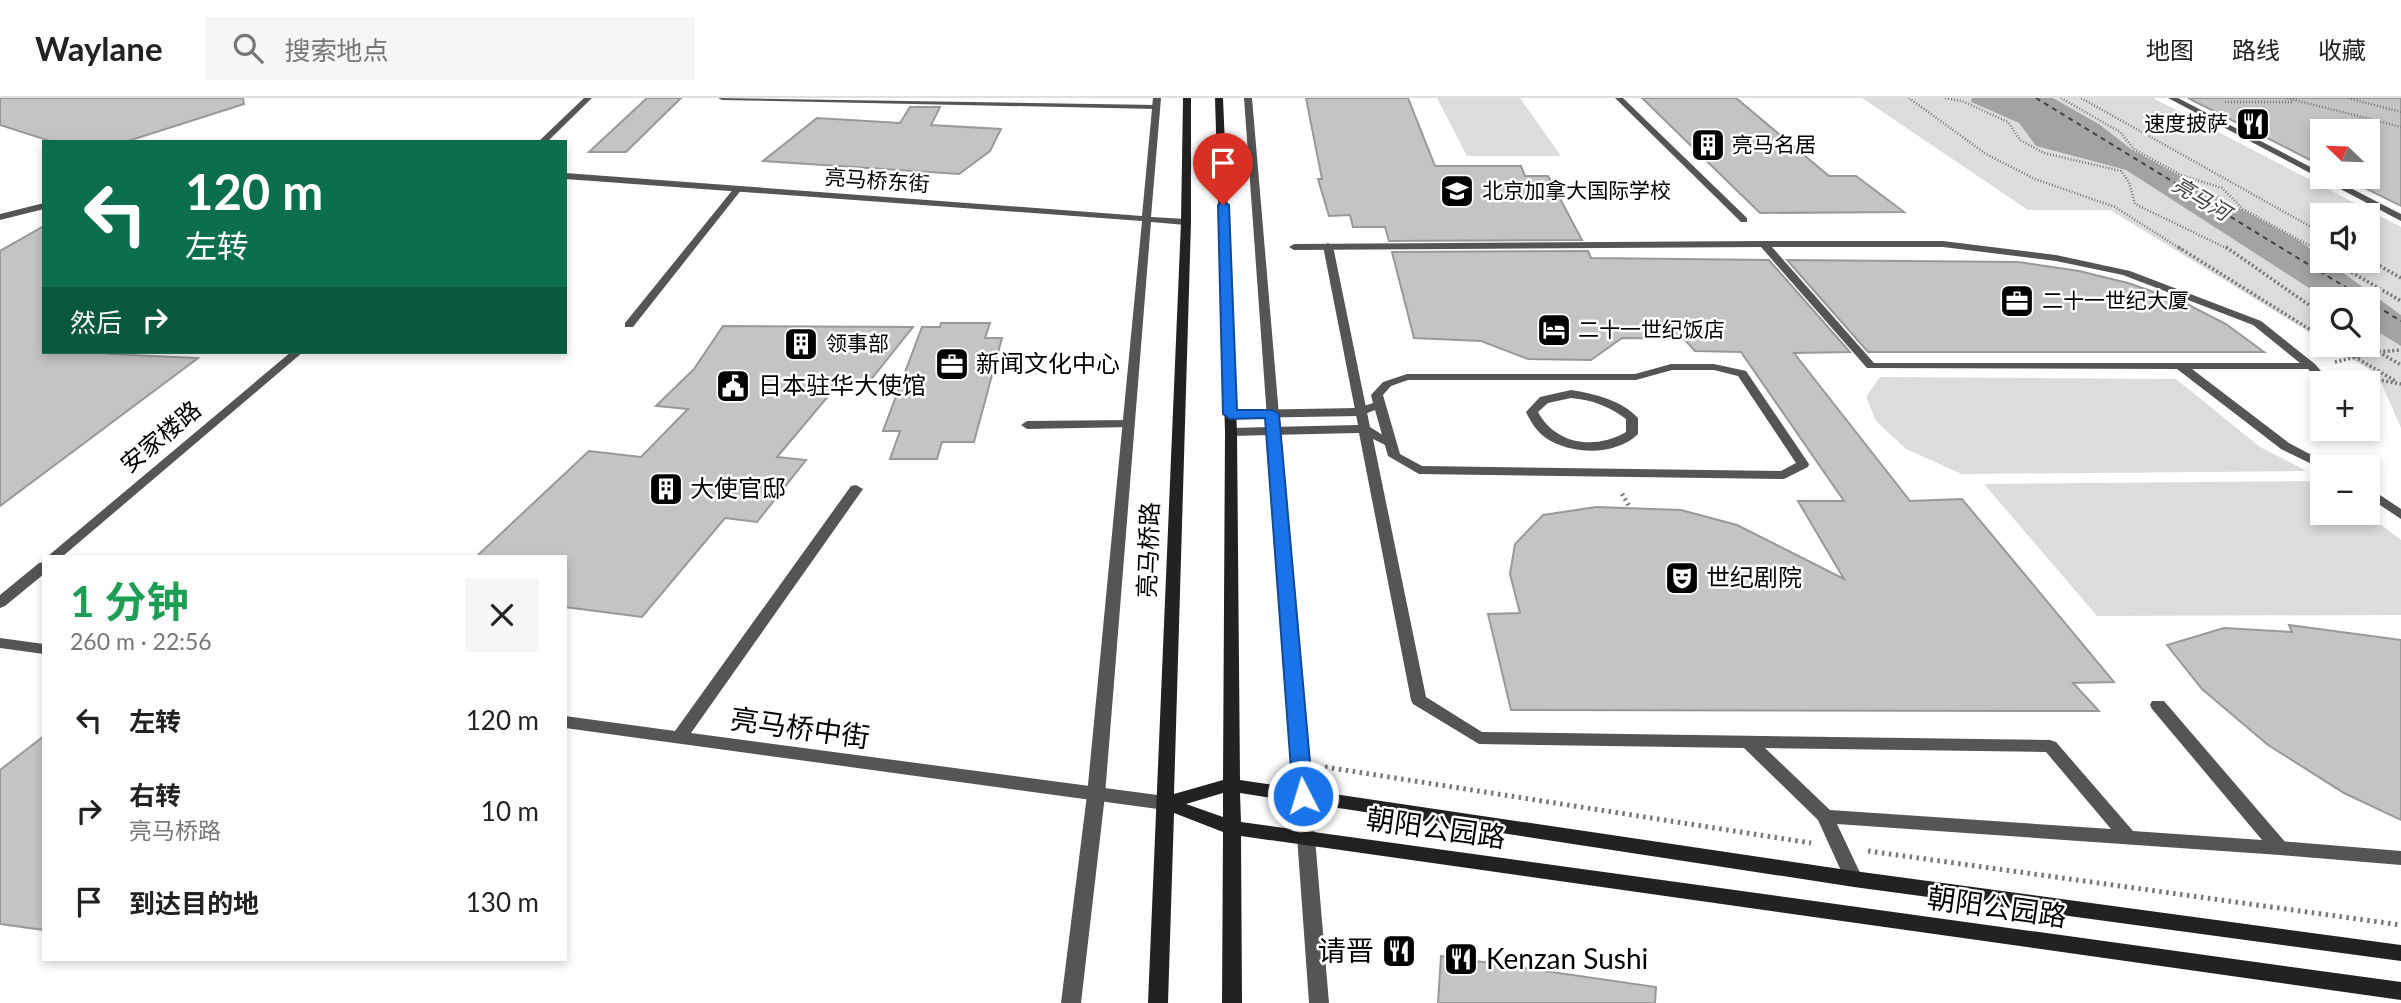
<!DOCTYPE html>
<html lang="zh">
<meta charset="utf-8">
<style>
body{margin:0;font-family:Lato,"Noto Sans SC",sans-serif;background:#f6f6f6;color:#222;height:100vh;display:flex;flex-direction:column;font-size:26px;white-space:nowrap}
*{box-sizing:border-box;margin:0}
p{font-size:23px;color:#767676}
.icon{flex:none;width:38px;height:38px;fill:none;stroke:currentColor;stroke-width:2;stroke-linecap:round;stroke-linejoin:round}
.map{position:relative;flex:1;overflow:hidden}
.details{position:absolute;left:42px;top:457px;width:525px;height:406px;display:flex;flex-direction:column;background:#fff;border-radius:0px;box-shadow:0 4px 10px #0003}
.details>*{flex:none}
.top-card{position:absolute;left:42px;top:42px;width:525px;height:214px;border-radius:0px;box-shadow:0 4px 10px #0003;background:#0b6e4f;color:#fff;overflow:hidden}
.needle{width:46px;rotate:293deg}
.tools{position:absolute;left:2310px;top:21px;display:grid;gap:14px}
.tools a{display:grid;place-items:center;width:70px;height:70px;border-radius:0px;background:#fff;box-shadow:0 4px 10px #0003;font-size:35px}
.pin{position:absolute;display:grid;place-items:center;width:60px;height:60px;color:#fff;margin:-72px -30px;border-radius:50% 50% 50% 0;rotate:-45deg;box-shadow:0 0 7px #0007}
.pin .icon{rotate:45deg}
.me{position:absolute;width:77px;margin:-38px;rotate:355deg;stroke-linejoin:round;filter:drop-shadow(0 0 5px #0008)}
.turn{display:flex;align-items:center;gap:24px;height:147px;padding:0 28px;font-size:32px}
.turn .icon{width:91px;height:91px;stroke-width:2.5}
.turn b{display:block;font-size:49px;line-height:60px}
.then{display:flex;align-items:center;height:66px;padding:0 28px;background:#0003;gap:14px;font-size:26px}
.round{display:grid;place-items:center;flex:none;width:74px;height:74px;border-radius:0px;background:#f6f6f6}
.overview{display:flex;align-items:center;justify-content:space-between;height:119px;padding:0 28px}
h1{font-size:42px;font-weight:700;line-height:52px;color:#1e9e55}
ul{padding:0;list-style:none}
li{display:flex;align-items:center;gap:21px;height:91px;padding:0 28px}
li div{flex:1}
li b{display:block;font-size:26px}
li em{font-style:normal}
header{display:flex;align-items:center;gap:42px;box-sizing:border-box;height:98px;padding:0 35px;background:#fff;border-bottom:2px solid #e0e0e0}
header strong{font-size:33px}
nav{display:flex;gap:38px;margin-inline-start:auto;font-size:24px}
.search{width:490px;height:63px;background:#f6f6f6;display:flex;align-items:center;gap:18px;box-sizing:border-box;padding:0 24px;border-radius:0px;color:#767676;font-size:26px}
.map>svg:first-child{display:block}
.green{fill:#dcdcdc}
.water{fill:#a3a3a3}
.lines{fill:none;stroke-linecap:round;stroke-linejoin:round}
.ferry{stroke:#444;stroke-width:2;stroke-dasharray:5 4.5;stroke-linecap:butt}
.building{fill:#c4c4c4;stroke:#999;stroke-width:2}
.path-far3{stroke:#777;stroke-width:2.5;stroke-dasharray:1 2;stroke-linecap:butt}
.path-far2{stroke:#777;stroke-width:3.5;stroke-dasharray:2 2.5;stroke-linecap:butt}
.path-far1{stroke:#777;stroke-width:4.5;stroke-dasharray:2 3.5;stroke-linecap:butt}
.path{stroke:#777;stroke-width:5;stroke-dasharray:2.5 4.5;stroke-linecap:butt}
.service{fill:#555;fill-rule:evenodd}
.pedestrian{fill:#555;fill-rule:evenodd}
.minor{fill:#555;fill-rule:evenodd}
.tertiary{fill:#555;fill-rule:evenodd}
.secondary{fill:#222;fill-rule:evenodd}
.route{fill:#1a73e8;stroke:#114b97;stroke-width:2}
.labels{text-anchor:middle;stroke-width:5;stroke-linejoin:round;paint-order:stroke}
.far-poi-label{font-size:21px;fill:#000;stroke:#fff;text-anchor:start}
.far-street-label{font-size:21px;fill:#000;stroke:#fff}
.far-water-label{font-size:21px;font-style:italic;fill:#444;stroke:#fff}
.poi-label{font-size:24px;fill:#000;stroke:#fff;text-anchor:start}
.street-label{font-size:24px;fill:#000;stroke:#fff}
.near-street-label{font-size:28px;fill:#000;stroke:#fff}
.near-poi-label{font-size:28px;fill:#000;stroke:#fff;text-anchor:end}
</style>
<header>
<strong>Waylane</strong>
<div class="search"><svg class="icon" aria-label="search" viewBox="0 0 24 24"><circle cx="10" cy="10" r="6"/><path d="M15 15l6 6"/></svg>搜索地点</div>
<nav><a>地图</a><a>路线</a><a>收藏</a></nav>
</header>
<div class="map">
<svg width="2401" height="905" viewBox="0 0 2401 905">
<rect width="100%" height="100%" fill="#fff"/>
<path class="green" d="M1437,0H1520L1561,58H1467Z
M1862,0H1972L1971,4L2019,25L2036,48L2126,72L2326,201H2322V242L2110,112H2028Z
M2053,0H2153L2401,129V217L2327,163H2368V117H2322V159L2298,142L2131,51L2099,26Z
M2368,228L2401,248V330L2378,277L2329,247H2368Z
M1880,279L2176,281L2260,349L2307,373L1962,376L1906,351L1876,323L1866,299Z
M2322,383V415H2366L2401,442V517L2097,518L1984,386Z"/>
<path class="water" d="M1972,0H2053L2099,26L2131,51L2298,142L2322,159V163H2327L2401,217V248L2368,228V201H2326L2126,72L2036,48L2019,25L1971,4Z"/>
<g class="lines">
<path class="ferry" d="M2036,0L2365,201
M2368,203L2401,223"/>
</g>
<path class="building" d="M0,0H243L244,6L125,44H53L0,27Z
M647,0H681L626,54H589Z
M1306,0H1408L1435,68H1521L1525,78H1548L1582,142L1389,143L1385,129H1353L1350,117L1329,118L1318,81H1322Z
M1642,0H1736L1829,78H1856L1904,114L1760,115Z
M2188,0H2401V108L2343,79H2368V33H2322V68Z
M910,9H940L931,27L1001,31L990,53L959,76L763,63L817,20L900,25Z
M44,128V254H112L109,256L198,260L0,408V153Z
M1588,153L1591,160L1769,162L1850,254L1794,255L1910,403L1962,401L2114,584L2073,585L2099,613L1511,612L1488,516L1520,515L1510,476L1515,446L1543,417L1596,409L1681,412L1737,427L1844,481L1798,403H1844L1741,254L1695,253L1684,241L1622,240L1591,262L1528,261L1481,243L1414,240L1392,154Z
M1787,162L2018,164L2079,173L2128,185L2183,204L2226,226L2264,254H1868Z
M941,225H990L985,240H1002L974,344H942L937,361H890L900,333H883L922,229H940Z
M723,228L913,229L869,284H840L777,359L806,362L757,424L725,420L642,519L565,509V458H477L589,353L641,359L688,311L656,308L694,271Z
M2289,527L2401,542V722L2344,695L2268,647L2202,591L2167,547L2224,530L2292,534Z
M44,638V832L0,826V672Z
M1441,858L1656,889L1655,905H1438Z"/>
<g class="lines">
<path class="path-far3" d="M1909,0L1986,56L2035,81L2115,109L2181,151
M1945,0L1962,3L2008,24L2020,42L2044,55L2121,73L2129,84L2135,106L2228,151
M2061,0L2120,34L2134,51L2181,77L2222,90L2243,111L2316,151
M2081,0L2322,135
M2287,0L2401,29
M2348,0L2401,14
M2225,4H2293"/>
<path class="path-far2" d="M2178,149L2322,239
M2226,149L2322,216
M2313,149L2322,155
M2368,161L2401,180
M2332,163L2401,203
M2335,247L2397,284
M2367,247L2401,267
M2335,264L2376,254L2401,252
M2342,275L2401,286"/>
<path class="path-far1" d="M1622,396L1629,408"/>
<path class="path" d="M1325,669L1811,745
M1868,753L2401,827"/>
<path class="service" d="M584,0H592L547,44H538Z
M718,0L1156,7L1160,9L1156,11L722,2Z
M2168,0H2178L2322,75V79H2329L2401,116V123Z
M1764,143H1943L2056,157L2130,173L2261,223L2315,266L2331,285H2322L2321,287L2308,271H2192L2289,345L2334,369H2322V371L2281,351L2177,271L1867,270L1761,149L1294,152L1289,149L1294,146ZM1772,149H1943L2056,163L2123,177L2253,227L2300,265H1874Z
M1671,266H1714L1746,273L1809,366L1808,369L1784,381L1419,376L1388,358L1375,312L1360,318L1230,320L1224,316L1230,312L1358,310L1373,305L1371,297L1383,284L1407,276H1635ZM1672,272H1714L1738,278L1796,365L1781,373L1422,368L1400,356L1383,297L1391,288L1408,282H1636Z
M2368,389L2401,411V421L2368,399Z
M2280,743L2401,753V767L2280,757L2274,755L2271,750L2274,745Z"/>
<path class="pedestrian" d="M1571,292C1595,296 1621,302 1638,320V336C1616,358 1571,357 1546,340C1536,333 1531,324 1526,314L1540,299ZM1571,300C1592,302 1609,308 1626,321V334C1595,352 1556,347 1538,314L1548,305Z"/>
<path class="minor" d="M1615,0H1623L1747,120V124H1741Z
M735,89L742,91L633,229H625V225Z
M44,105V111L0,122V116Z
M1328,145L1333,148L1370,329L1397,346L1391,350L1373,341L1426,599L1482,634L2050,642L2056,644L2133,733L2262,742L2152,611L2150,607L2152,603H2164L2286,745L2289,750L2286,755L2280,757L1837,726L1863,781L1861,786L1854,789L1847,786L1818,722L1744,650L1479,646L1413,606L1411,602L1359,335L1231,338L1225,334L1231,330L1358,327L1323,148ZM1765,650L2046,654L2111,731L1830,712Z
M1128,322L1132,323L1134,326L1132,329L1027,331L1021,327L1027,323Z
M856,387L863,391L691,635L1165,698L1171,700L1174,705L1171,710L1165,712L565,630V618L675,633L851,388Z
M0,540L44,546V556L0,550Z"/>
<path class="tertiary" d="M1153,0H1161L1151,119L1186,121L1191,124L1186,127L1151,124L1105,697L1081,905H1061L1087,697L1142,123L565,81V75L1142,118Z
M1244,0H1252L1329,905H1309Z
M291,254H303L63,458H48Z
M44,464V476L5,508L0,510V497L39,465Z"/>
<path class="secondary" d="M1183,0H1191V124L1174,696L1223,682L1225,334L1215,0H1223L1237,334L1240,682L1854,773L2401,847V863L1854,789L1240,695L1241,724L2401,884V902L1241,738L1242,905H1222L1223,734L1174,715L1168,905H1148L1181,124ZM1223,695V719L1186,706Z"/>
</g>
<path class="route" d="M1223,104L1229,107L1237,312H1272L1279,316L1313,698L1310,704H1296L1293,698L1265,320L1230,321L1223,316L1218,107Z"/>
<defs>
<g id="restaurant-square" transform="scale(1.75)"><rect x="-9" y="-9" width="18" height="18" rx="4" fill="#000" stroke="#fff"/><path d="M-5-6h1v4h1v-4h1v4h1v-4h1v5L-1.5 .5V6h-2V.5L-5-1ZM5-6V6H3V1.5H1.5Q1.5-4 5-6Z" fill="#fff"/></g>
<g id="building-square" transform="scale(1.75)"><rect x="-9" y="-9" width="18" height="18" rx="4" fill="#000" stroke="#fff"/><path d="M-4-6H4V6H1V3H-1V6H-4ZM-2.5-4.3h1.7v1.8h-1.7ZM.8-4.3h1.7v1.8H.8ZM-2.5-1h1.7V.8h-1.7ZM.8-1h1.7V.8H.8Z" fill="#fff"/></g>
<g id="school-square" transform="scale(1.75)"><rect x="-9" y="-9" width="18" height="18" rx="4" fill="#000" stroke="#fff"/><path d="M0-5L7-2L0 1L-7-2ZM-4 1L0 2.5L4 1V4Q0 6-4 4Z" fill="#fff"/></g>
<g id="office-square" transform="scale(1.75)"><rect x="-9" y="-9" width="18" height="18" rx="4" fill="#000" stroke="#fff"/><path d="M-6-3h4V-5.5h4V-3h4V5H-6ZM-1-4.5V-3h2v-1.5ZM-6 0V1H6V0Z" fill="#fff"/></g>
<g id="hotel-square" transform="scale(1.75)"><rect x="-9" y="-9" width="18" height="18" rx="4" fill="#000" stroke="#fff"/><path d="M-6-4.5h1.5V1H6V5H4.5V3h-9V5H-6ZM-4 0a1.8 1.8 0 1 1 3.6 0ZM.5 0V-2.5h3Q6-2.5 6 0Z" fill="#fff"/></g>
<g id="civic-square" transform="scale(1.75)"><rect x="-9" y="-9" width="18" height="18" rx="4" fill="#000" stroke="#fff"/><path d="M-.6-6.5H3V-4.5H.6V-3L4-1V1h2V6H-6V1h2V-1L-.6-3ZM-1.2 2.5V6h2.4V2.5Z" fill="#fff"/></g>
<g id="theatre-square" transform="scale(1.75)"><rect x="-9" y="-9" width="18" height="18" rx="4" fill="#000" stroke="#fff"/><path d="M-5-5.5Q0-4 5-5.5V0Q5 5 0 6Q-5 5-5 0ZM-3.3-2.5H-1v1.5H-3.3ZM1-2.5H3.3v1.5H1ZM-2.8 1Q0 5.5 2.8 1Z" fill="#fff"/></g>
</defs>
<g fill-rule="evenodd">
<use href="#restaurant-square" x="2253" y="26"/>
<use href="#building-square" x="1708" y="47"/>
<use href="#school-square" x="1457" y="93"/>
<use href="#office-square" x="2017" y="203"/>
<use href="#hotel-square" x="1554" y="232"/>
<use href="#building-square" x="801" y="246"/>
<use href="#office-square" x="952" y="266"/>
<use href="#civic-square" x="733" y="288"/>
<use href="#building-square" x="666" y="391"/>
<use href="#theatre-square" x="1682" y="480"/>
<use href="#restaurant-square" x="1399" y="853"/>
<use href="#restaurant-square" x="1461" y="861"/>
</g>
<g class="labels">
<g class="far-poi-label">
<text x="2228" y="33" text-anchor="end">速度披萨</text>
<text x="1732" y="54">亮马名居</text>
<text x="1482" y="100">北京加拿大国际学校</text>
<text x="2042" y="210">二十一世纪大厦</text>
<text x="1578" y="239">二十一世纪饭店</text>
<text x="826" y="253">领事部</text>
</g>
<g class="far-street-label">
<text transform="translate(877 83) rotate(4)" y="7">亮马桥东街</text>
</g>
<g class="far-water-label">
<text transform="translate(2201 101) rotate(31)" y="7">亮马河</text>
</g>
<g class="poi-label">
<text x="976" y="274">新闻文化中心</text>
<text x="758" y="296">日本驻华大使馆</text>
<text x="690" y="399">大使官邸</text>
<text x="1706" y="488">世纪剧院</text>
</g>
<g class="street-label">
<text transform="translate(161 339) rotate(-40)" y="8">安家楼路</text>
<text transform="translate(1149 452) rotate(-88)" y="8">亮马桥路</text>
</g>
<g class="near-street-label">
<text transform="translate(800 630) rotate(8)" y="10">亮马桥中街</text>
<text transform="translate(1436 730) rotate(8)" y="10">朝阳公园路</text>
<text transform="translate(1997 809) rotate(8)" y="10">朝阳公园路</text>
</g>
<g class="near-poi-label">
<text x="1374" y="863">请晋</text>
<text x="1486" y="871" text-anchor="start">Kenzan Sushi</text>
</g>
</g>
</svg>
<div class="tools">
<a><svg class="needle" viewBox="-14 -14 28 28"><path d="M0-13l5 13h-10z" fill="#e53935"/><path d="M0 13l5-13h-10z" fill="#767676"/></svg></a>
<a><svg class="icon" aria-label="sound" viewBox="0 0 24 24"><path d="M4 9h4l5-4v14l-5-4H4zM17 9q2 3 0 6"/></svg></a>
<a><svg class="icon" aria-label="search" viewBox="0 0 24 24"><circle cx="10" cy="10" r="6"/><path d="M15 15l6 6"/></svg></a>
<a>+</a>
<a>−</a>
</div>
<div class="pin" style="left:1223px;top:107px;background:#d93025"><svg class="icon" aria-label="arrive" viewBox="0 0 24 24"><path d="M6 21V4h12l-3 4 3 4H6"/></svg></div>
<svg class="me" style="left:1303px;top:698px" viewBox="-20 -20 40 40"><circle r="17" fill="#1a73e8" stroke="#fff" stroke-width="3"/><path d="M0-11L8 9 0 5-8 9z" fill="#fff"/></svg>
<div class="top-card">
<div class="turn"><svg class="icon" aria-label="left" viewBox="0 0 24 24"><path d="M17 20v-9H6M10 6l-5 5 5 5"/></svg><div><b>120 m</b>左转</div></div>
<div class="then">然后<svg class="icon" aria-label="right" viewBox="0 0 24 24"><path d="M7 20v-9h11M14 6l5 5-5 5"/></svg></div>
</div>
<section class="details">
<div class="overview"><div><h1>1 分钟</h1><p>260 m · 22:56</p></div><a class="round"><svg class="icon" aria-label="close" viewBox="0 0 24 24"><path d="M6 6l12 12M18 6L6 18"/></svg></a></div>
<ul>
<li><svg class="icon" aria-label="left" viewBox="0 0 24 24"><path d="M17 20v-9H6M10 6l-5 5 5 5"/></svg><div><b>左转</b></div><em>120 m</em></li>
<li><svg class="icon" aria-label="right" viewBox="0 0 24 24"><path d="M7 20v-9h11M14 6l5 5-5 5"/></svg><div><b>右转</b><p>亮马桥路</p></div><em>10 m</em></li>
<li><svg class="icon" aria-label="arrive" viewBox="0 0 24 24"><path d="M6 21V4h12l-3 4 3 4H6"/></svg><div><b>到达目的地</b></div><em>130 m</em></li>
</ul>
</section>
</div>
